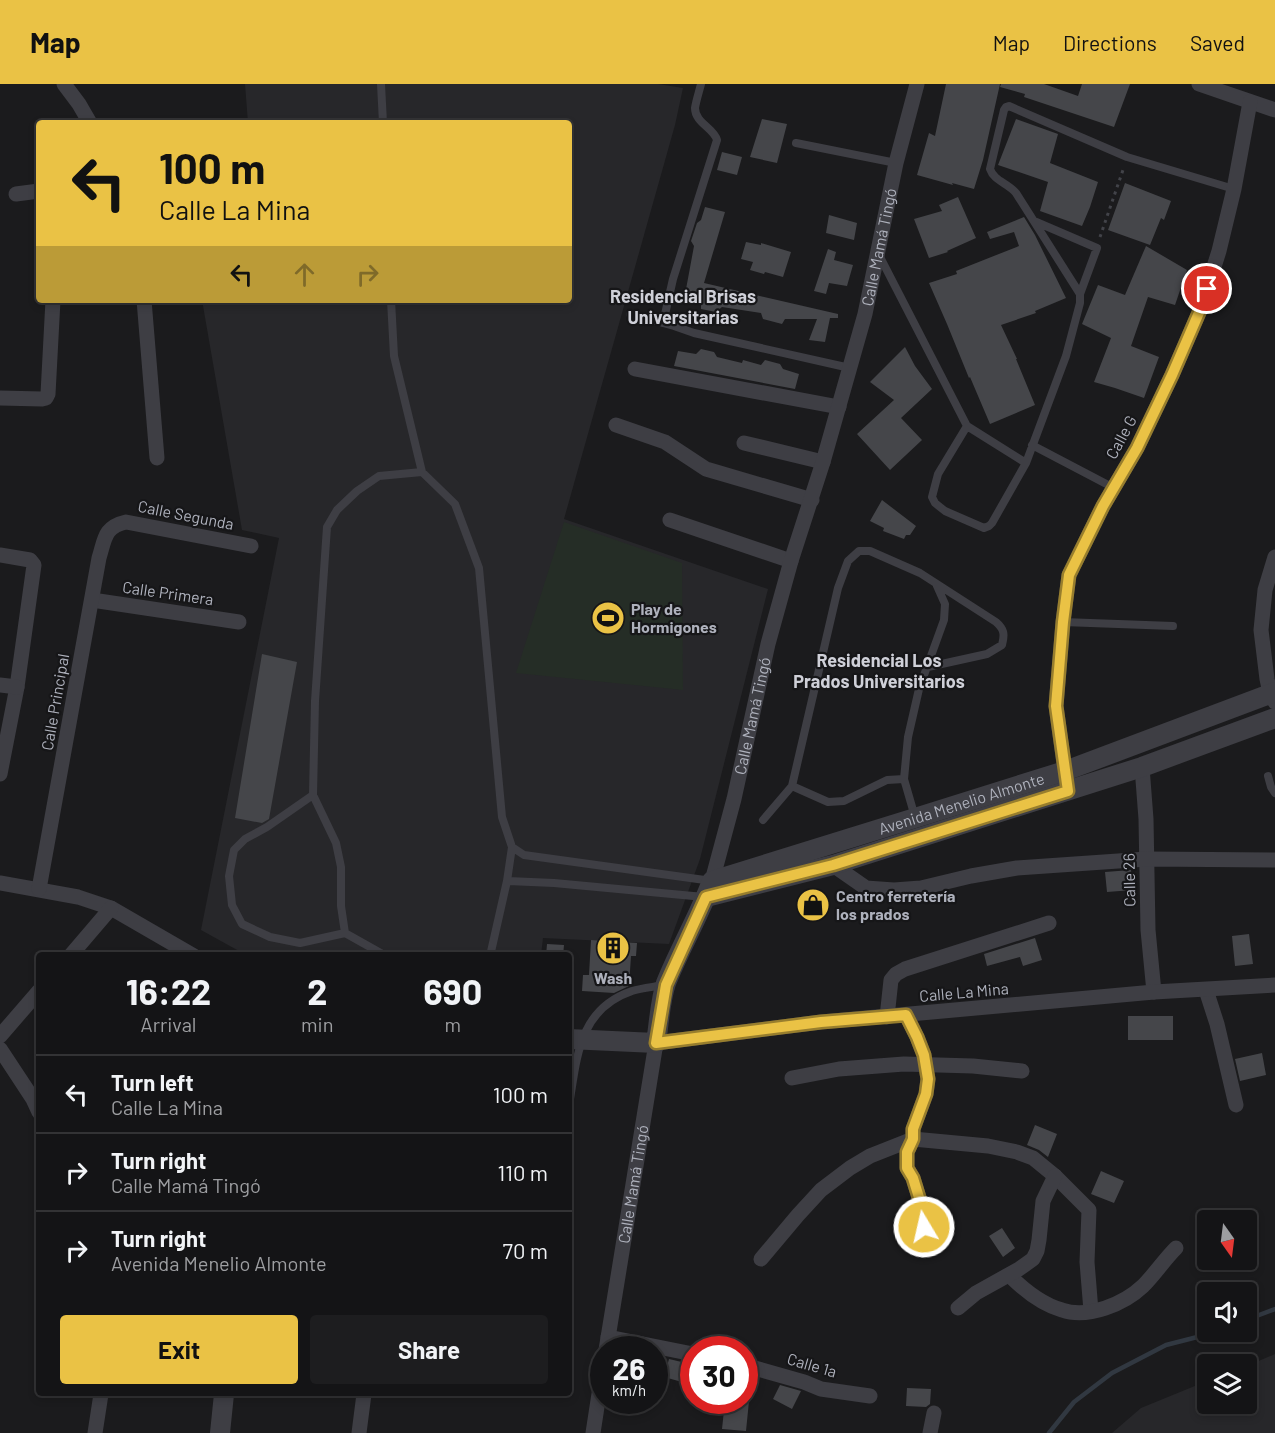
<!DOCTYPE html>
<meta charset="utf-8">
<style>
body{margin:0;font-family:Barlow,sans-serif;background:#1d1d1f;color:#f1f3f6;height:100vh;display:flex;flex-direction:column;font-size:22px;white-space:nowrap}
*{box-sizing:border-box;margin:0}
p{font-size:20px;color:#9d9ea1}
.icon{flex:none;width:33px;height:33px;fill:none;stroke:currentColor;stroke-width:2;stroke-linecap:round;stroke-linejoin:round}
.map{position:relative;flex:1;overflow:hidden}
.details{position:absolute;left:36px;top:868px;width:536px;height:444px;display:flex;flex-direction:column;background:#141416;border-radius:6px;box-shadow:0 3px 9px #0003,0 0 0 2px #333335}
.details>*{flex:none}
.top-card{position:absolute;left:36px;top:36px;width:536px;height:183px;border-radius:6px;box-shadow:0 3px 9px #0003,0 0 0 2px #333335;background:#eac245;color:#111;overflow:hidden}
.needle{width:39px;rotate:166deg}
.controls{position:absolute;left:1197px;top:1126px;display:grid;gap:12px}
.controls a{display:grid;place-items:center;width:60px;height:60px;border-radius:6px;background:#141416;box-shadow:0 3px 9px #0003,0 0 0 2px #333335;font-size:30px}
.speed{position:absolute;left:590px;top:1252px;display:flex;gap:12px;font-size:30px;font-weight:700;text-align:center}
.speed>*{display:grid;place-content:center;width:78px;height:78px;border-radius:50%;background:#141416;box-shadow:0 3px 9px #0003,0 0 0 2px #333335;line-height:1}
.speed small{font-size:15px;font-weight:400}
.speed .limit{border:9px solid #d22;background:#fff;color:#111}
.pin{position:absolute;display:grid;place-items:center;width:51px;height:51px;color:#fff;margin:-26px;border:3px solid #fff;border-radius:50%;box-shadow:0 2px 6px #0007}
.me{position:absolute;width:66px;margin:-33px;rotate:351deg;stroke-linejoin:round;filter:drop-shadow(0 0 4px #0008)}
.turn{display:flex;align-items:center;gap:21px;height:126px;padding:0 24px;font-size:27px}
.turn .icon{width:78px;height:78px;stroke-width:2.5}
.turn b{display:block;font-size:42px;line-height:51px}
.lanes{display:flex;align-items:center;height:57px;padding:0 24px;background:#0003;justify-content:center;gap:30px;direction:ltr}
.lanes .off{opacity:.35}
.eta{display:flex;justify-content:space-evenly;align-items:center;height:102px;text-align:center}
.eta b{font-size:36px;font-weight:700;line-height:42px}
.button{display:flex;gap:12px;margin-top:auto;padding:12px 24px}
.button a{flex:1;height:69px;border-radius:6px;background:#eac245;color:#111;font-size:24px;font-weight:700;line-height:69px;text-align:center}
.button a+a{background:#1d1d1f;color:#f1f3f6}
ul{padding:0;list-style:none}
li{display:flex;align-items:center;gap:18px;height:78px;padding:0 24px;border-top:2px solid #333335}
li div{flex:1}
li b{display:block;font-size:22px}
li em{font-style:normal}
header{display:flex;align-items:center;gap:36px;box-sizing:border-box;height:84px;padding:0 30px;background:#eac245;color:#111}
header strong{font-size:28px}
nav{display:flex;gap:33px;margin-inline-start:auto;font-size:21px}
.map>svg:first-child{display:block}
.built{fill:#27272a}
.green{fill:#252d26}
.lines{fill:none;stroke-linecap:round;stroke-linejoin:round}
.stream{stroke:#313841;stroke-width:4.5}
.building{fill:#45464a}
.path{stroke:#424349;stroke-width:3;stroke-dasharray:3 4.5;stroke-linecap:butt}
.service{stroke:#3e3e44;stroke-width:8}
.minor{stroke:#3e3e44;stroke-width:15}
.tertiary{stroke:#3e3e44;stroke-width:20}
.route-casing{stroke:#987e2d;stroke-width:15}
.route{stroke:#eac245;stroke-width:10}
.labels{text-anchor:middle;stroke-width:4.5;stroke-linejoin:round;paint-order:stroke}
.street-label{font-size:16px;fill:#aeb1bc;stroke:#161618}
.poi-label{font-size:16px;font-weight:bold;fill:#aeb1bc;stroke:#161618;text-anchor:start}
.neighbourhood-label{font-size:18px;font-weight:bold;fill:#cfd0d8;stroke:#161618}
</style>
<header>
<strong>Map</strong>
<nav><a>Map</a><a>Directions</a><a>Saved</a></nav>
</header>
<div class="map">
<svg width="1275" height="1349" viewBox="0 0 1275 1349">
<rect width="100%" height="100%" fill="#1b1b1d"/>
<path class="built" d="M245,0H658L683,4L675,41L564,435L768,505L700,775L669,860L543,854L541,871L248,872L201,846L279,454L242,446L202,216H568V39H248Z
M1275,1270V1349H1112L1141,1324L1207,1297L1208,1320H1246L1247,1282Z"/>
<path class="green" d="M564,438L682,479L683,606L516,589Z"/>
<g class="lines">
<path class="stream" d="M1246,1236L1275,1225
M1049,1349L1074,1318L1112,1289L1166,1261L1217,1248"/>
</g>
<path class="building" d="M946,0H1000L983,76L974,105L952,99L953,101L917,91L929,49L935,52Z
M1001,0H1044L1078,12L1082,0H1130L1114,43L1024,13L1025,10L1000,3Z
M762,35L787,40L777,79L750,73Z
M1016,35L1058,50L1050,79L1098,98L1090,123L1082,142L1040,127L1048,98L998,81Z
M722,68L742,73L737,91L717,86Z
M1125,99L1171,117L1164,136L1161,134L1150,161L1108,146Z
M958,113L976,154L947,167L948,168L929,174L914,135L942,127L939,121Z
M705,123L725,128L704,199L838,230V234H830L825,258L809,256L817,235H785L782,240L763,235L761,229L722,223L716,228L701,225V217L684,216L694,162L691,157L697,139L701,136Z
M829,131L857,139L854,156L826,149Z
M1024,133L1035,151L1066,214L1035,227L1036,229L1001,241L1017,275H1016L1035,321L990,340L970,293L969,294L947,240L929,199L957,190L956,187L1019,162L1014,148L990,155L987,148Z
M746,158L761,161V159L791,168L783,193L765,188L764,190L750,186L753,178L741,175Z
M1146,162L1187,186L1175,221L1148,213L1131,262L1159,273L1144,314L1115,304L1094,298L1111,254L1082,240L1098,201L1125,211Z
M828,165L836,168L834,176L853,181L847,202L829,199L826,210L814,207Z
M905,263L915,282L932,305L901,334L922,356L890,386L857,350L894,316L870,298Z
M701,265L714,268L717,273L742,279L743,276L761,281L765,276L780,280L783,285L799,290L795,305L674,282L678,267L696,270Z
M882,416L916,442L910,451H906L904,455L883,447L884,444L870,437Z
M262,570L297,578L269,735L262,739L235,734Z
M1131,786L1133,806L1107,808L1105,788Z
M1249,850L1253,880L1235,882L1232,852Z
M1035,854L1042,876L1023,882L1020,873L987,882L984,870Z
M591,856L637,859L636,872H631L629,902L614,909L582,907L583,891H589Z
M547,860L564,861L563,872H546Z
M1128,932H1173V956H1128Z
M1262,969L1266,991L1240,997L1235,975Z
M1035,1041L1057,1050L1048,1073L1039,1066L1027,1061Z
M1101,1087L1124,1097L1114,1119L1091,1110Z
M1002,1144L1015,1164L1003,1173L989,1152Z
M669,1275L686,1279L682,1298L664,1293Z
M780,1301L801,1307L792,1325L773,1315Z
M907,1304L931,1305L930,1320L926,1323L906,1322Z
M725,1317H749L746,1347L722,1345Z"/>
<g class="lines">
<path class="path" d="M1100,153L1124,83"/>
<path class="service" d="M381,0L383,39
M796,59L896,79
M879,171L967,342L1026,379
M1080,210L1016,109C1008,99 994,97 990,85L1004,26L1006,23L1009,22L1127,73L1234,105
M391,216L394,272L422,388L455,420L479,484L502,733L512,763L524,771L712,797
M630,230L674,242L694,249L850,284
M663,239L673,195L717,56C714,44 695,39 695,24C696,17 699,8 701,0
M967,342L938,390L932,413L935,419L945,427L984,444L989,442L992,439L1026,379L1066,272L1080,219V210L1097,164L1034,137
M1032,361L1114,404
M1063,538L1173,542
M1268,692L1271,703L1275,709
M792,702L828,718L844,717L887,696L904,695
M313,711L267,743L245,755L234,766L229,792L232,821L242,840L270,853L300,859L345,849
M915,733L904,695L908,653L919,605L944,536L945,520L937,502
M763,736L792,702L838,504L848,477L859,467H870L920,489L996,538C1004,545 1005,550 1002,561L987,570L928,583
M507,797L512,763
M386,872L345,849L341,822V783L336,759L313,711L315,617L327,443L337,426L357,407L379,392L422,388
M490,872L507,797L554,799L704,813
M568,1027C577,978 576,926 632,907C642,904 654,903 664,901"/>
<g class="minor">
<path d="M64,0L79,20L90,39"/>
<path d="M1199,0L1275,26"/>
<path d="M16,110L39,107"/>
<path d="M144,216L157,374"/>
<path d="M635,285L839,323"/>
<path d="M0,314L42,315L46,314L48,310L53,216"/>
<path d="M616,341L665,358L706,385L812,416"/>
<path d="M744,359L823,378"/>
<path d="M670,436L791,477"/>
<path d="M0,471L30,476L34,481L17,603L0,690"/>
<path d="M1275,473L1265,506L1261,546L1267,595L1270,609L1275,618"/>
<path d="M92,516L239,538"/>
<path d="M0,601L17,603"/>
<path d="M1142,683L1146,735L1148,846L1154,908"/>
<path d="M1066,695L1056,622L1063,538L1069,491L1103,422L1137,364L1172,291L1201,224L1219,167L1234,105L1250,18"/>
<path d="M833,781L866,804L894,806L921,804L971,792L1017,784L1147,775L1275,776"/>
<path id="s1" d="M712,797L734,715L768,560L791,477L823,378L865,230L896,79L917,0"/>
<path d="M0,799L78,813L111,824L194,872"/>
<path d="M39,805L99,474C105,455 104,443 126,438L251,462"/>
<path d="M70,872L111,824"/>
<path d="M1206,906L1217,940L1236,1021"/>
<path d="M906,931L917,953L924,971L928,995L926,1010L913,1045V1055L907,1068V1084L913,1094L921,1120L924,1143L923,1158"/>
<path d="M887,933L891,896L896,890L905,885L1049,839"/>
<path d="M0,952L39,907"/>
<path d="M0,965L33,1015L39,1028"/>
<path d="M792,994L839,985L904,980L973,982L1022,987"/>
<path d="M761,1175L798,1131L821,1106L850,1084L870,1072L913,1055L988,1062L1017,1068L1033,1074L1055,1092L1089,1126L1087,1178L1091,1227"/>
<path d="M1009,1191C1024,1206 1041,1220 1062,1226C1088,1235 1124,1220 1143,1202C1155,1190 1164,1176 1176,1164"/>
<path d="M958,1224L976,1209L1019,1185L1033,1175L1037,1167L1039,1156L1043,1117L1055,1092"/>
<path d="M608,1253L693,1270"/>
<path id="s2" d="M606,1266L656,959L821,938L1154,908L1275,901"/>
<path d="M744,1281L804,1298L821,1305L870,1312"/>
<path d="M95,1349L101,1310"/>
<path d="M359,1349L364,1310"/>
<path d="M593,1349L603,1284"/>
<path d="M930,1349L934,1329"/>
</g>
<g class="tertiary">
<path d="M706,813L833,781L1142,683L1275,634"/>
<path id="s3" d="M568,955L656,959C659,940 660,917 666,899C680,864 699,832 712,797L915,734L1065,687L1275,608"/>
<path d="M220,1349L224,1310"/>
</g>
</g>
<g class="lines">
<g class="route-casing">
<path id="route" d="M924,1143L921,1120L913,1094L907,1084V1068L913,1055V1045L926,1010L928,995L924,971L917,953L906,931L821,938L656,959L666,901L706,813L833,781L1068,707L1056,622L1063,538L1069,491L1103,422L1137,364L1172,291L1201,224L1207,205"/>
</g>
<use href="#route" class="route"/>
</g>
<defs>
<g id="stadium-disc" transform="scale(1.725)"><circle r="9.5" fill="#eac245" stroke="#161618"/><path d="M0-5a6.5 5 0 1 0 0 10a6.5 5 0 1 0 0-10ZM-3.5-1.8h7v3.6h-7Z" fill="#111"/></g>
<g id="shop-disc" transform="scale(1.725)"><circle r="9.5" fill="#eac245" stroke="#161618"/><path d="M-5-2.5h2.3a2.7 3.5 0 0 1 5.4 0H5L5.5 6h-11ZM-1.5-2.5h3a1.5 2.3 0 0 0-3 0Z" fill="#111"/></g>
<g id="building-disc" transform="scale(1.725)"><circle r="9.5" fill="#eac245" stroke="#161618"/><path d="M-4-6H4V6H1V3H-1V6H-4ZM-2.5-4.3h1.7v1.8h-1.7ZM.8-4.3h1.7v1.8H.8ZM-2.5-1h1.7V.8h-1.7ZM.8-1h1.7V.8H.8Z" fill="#111"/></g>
</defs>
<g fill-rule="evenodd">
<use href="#stadium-disc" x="608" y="534"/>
<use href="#shop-disc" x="813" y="821"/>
<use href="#building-disc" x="613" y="864"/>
</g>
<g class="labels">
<g class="street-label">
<text dy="6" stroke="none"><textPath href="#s1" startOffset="656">Calle Mamá Tingó</textPath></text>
<text transform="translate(1121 353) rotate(-62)" y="6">Calle G</text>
<text transform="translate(186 431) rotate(11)" y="6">Calle Segunda</text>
<text transform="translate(168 509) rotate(8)" y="6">Calle Primera</text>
<text transform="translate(55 618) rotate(-80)" y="6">Calle Principal</text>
<text dy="6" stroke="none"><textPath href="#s1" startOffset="170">Calle Mamá Tingó</textPath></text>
<text dy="6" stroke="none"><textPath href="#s3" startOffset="522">Avenida Menelio Almonte</textPath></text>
<text transform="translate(1129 796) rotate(-91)" y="6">Calle 26</text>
<text transform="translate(964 908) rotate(-5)" y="6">Calle La Mina</text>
<text dy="6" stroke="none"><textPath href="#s2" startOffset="168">Calle Mamá Tingó</textPath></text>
<text transform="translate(812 1281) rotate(16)" y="6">Calle 1a</text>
</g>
<g class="poi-label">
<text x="631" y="531">Play de<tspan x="631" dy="18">Hormigones</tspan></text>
<text x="836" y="818">Centro ferretería<tspan x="836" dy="18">los prados</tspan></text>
<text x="613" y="900" text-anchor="middle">Wash</text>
</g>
<g class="neighbourhood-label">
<text x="683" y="219">Residencial Brisas<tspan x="683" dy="21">Universitarias</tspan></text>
<text x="879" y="583">Residencial Los<tspan x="879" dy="21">Prados Universitarios</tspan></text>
</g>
</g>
</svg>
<div class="controls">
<a><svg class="needle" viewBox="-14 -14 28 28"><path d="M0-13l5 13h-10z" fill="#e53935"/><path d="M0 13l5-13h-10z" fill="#9d9ea1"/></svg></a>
<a><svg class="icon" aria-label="sound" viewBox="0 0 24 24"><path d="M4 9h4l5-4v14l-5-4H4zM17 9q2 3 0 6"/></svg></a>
<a><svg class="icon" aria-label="layers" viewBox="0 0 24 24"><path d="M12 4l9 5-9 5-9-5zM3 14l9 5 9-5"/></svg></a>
</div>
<div class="speed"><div>26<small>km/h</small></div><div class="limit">30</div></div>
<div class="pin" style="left:1207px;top:205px;background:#d93025"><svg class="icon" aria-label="arrive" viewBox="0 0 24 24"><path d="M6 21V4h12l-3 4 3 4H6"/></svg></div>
<svg class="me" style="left:924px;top:1143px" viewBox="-20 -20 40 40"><circle r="17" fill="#eac245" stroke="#fff" stroke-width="3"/><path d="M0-11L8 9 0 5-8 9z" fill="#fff"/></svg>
<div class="top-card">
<div class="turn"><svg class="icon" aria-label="left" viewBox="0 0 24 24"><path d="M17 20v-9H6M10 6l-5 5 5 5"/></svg><div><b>100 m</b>Calle La Mina</div></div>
<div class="lanes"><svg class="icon" aria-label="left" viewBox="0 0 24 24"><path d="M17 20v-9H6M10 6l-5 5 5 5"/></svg><svg class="icon off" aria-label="ahead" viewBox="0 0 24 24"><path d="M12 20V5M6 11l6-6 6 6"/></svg><svg class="icon off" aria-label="right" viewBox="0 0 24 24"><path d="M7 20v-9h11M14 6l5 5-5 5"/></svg></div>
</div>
<section class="details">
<div class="eta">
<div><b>16:22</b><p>Arrival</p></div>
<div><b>2</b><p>min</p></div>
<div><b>690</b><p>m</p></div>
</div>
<ul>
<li><svg class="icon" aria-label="left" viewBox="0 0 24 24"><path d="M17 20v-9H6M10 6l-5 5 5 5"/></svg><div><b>Turn left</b><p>Calle La Mina</p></div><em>100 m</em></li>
<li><svg class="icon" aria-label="right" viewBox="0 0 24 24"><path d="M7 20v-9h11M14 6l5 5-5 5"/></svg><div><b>Turn right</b><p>Calle Mamá Tingó</p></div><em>110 m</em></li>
<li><svg class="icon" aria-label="right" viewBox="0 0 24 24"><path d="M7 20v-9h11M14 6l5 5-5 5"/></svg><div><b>Turn right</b><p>Avenida Menelio Almonte</p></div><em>70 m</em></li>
</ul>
<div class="button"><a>Exit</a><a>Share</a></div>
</section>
</div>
